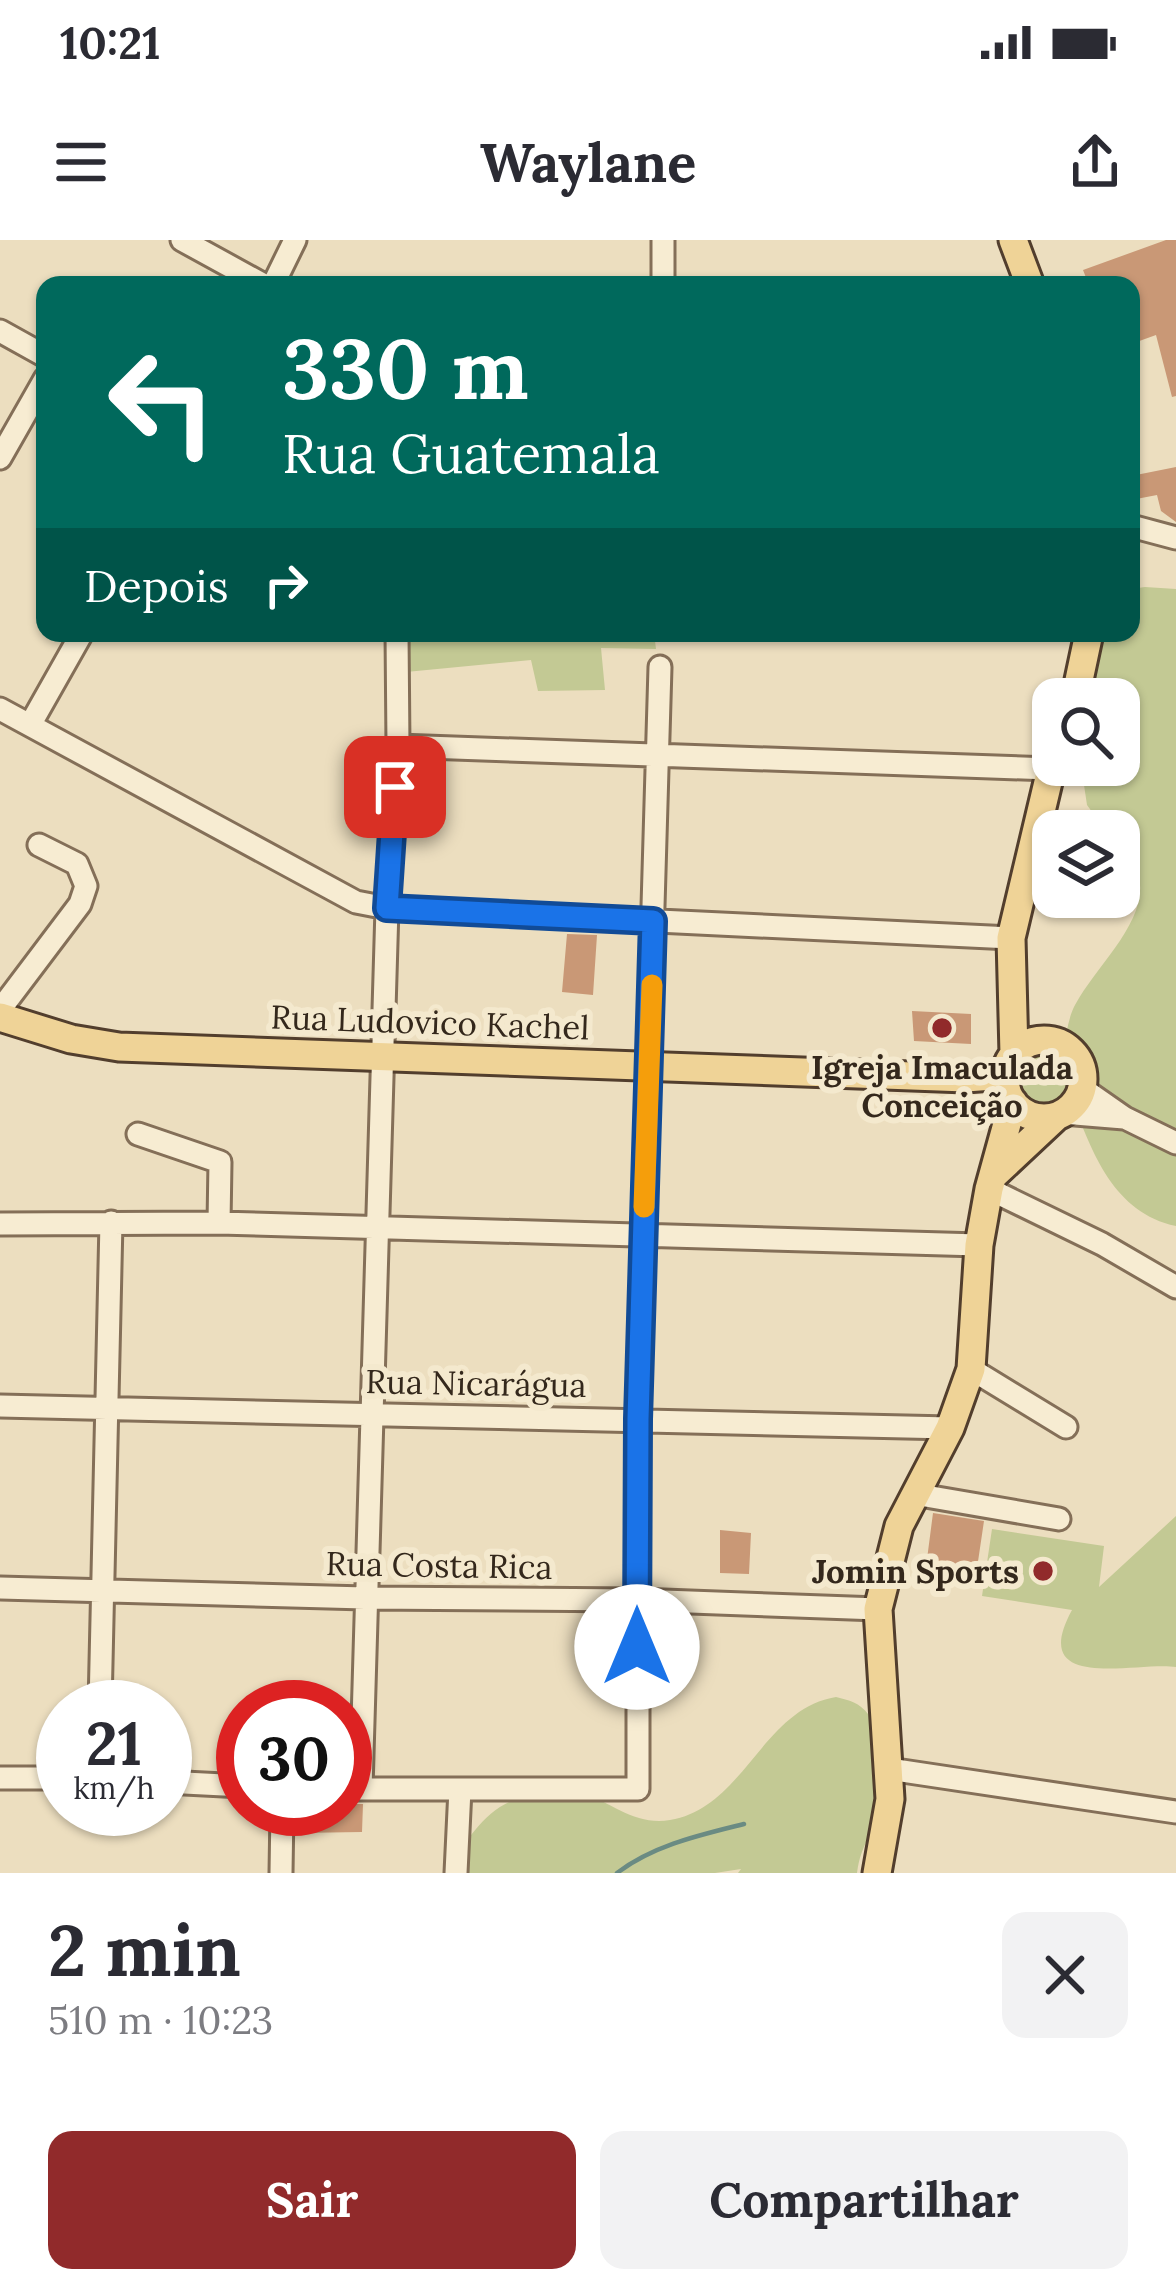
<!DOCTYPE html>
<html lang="pt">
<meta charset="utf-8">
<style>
body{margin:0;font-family:Lora,serif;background:#f2f2f3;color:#2b2b33;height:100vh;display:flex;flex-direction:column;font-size:45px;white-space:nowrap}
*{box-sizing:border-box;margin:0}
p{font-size:39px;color:#7c7c81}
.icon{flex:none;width:66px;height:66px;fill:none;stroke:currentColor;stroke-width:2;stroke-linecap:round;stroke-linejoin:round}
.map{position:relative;height:1633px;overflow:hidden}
.side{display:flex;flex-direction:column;background:#fff;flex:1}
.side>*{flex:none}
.top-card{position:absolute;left:36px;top:36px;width:1104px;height:366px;border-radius:24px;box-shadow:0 3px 9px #0004;background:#00695c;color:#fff;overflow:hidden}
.fabs{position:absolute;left:1032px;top:438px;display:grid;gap:24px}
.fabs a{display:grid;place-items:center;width:108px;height:108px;border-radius:24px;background:#fff;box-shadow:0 3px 9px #0004;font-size:60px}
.speed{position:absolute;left:36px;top:1440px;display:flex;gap:24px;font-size:60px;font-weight:700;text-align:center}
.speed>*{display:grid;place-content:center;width:156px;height:156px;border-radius:50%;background:#fff;box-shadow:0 3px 9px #0004;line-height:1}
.speed small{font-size:30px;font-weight:400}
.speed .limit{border:18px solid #d22;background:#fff;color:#111}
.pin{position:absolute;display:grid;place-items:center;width:102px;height:102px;color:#fff;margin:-51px;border-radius:24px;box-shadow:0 6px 18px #0006}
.me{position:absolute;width:132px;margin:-66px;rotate:0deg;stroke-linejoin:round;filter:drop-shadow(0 0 9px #0008)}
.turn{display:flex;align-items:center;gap:42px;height:252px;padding:0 48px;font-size:54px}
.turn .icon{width:156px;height:156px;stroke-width:2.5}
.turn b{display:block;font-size:84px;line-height:102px}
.then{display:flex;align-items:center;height:114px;padding:0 48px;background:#0003;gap:24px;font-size:45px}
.round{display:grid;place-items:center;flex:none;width:126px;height:126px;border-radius:24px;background:#f2f2f3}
.summary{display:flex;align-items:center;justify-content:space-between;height:204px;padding:0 48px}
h1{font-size:72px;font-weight:800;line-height:90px}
.action{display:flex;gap:24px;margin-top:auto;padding:24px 48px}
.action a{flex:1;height:138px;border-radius:24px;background:#912a2b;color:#fff;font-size:48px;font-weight:800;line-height:138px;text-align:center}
.action a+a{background:#f2f2f3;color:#2b2b33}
.status{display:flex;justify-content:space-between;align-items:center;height:84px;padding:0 60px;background:#fff;direction:ltr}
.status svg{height:33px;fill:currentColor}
header{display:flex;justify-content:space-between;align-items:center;height:156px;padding:0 48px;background:#fff;font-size:54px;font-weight:800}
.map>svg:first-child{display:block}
.green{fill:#c3c994}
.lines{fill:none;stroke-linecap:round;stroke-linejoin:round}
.stream{stroke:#6a8b83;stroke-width:4.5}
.building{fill:#c99876}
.minor-casing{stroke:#846f58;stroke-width:27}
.major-casing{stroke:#523e2d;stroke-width:33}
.minor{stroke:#f7ecd2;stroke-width:21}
.major{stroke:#efd397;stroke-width:27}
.route-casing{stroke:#114b97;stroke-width:30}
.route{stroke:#1a73e8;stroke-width:21}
.slow{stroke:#f59e0b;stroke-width:21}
.poi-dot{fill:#912a2b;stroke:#f4e9ce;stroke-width:4.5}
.labels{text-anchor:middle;stroke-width:12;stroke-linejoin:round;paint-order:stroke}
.street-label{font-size:33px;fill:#34281c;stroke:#f4e9ce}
.poi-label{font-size:33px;font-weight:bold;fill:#34281c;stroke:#f4e9ce}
</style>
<div class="status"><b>10:21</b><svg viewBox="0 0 49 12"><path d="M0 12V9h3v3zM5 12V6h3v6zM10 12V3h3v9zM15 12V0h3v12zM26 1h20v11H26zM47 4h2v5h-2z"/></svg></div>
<header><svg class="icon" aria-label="menu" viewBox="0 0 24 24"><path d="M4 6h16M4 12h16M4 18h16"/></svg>Waylane<svg class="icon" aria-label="share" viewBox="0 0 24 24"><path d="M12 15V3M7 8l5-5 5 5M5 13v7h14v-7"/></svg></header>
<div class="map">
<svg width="1176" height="1633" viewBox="0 0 1176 1633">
<rect width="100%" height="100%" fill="#ecdebf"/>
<path class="green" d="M1145,347L1176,349V986C1114,973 1092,913 1072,859C1048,876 1023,876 1011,845C1016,812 1029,797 1064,811C1066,796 1068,778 1075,765C1103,714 1176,659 1119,604V591H1106L1087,565L1081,525H1119V459H1083L1090,393H1131V349Z
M406,393H654L656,409L601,408L605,450L538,451L531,420L406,432Z
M1176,1276V1427C1137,1421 1026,1454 1072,1370L982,1356L992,1289L1104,1306L1099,1347Z
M836,1457C849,1460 860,1463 868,1474C880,1491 877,1579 868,1598C862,1611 859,1618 857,1633H738L741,1629L715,1633H445C475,1589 491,1557 548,1552C560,1551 573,1548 584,1552C611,1564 638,1586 670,1580C744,1568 762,1469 836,1457Z"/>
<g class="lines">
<path class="stream" d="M617,1633C654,1605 700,1595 744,1584"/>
</g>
<path class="building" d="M1166,0H1176V156L1172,157L1156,95L1131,104V45H1089L1083,30Z
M1176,227V282L1161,271L1157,255L1131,260V236Z
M567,694L597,695L593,755L562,752Z
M912,771L971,774V804L914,801Z
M933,1273L984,1281L976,1335L926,1327Z
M720,1290L751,1293L749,1334L720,1333Z
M345,1564H363L362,1592L297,1593L298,1569H345Z"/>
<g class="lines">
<g class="minor-casing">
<path id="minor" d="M182,0L264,45
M273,45L295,0
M663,45V0
M0,91L45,116
M0,218L45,139
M1131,286L1176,298
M0,469L356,662L387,668L1011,698
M30,485L82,393
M398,506L1050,529
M0,770L80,664L86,646L77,624L39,605
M1082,848L1125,878L1176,903
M1063,873L1124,878
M138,894L220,922L219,983
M989,949L1102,1004L1176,1047
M0,984L219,983L979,1005
M971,1129L1066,1187
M0,1166L950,1188
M914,1254L1059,1279
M0,1348L365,1358L637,1360L878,1369
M100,1467L111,982
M889,1529L1176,1572
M0,1538H63
M165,1542L243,1546
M345,1549H638V1179L660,427
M361,1549L387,668L398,506L397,393
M281,1633L282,1569
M456,1633L460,1549"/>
</g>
<g class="major-casing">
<path id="major" d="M1013,0L1030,45
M1075,459L1089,393
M0,777L71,799L119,807L966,838L1005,835
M1005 839a39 39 0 1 1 78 0a39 39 0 1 1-78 0Z
M1014,814L1011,698L1053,521
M995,934L1057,876
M877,1633L890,1559L878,1369L899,1286L950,1188L971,1129L979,1005L989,949L1013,862"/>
</g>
<use href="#minor" class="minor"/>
<use href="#major" class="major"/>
</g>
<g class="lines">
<g class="route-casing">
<path id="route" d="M395,547L387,668L653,681L638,1179L637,1407"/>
</g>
<use href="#route" class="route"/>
<path class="slow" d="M644,967L652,745"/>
</g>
<g class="poi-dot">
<circle cx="942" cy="788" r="12"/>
<circle cx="1043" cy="1331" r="12"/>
</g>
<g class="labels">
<g class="street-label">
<text transform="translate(430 782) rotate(2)" y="12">Rua Ludovico Kachel</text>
<text transform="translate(476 1143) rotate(1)" y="12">Rua Nicarágua</text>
<text transform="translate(439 1325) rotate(1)" y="12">Rua Costa Rica</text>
</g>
<g class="poi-label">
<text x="942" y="839">Igreja Imaculada<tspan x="942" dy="38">Conceição</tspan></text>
<text x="1019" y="1343" text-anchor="end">Jomin Sports</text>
</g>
</g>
</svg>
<div class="fabs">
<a><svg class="icon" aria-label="search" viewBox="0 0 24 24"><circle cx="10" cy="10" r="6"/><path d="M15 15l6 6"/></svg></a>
<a><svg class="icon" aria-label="layers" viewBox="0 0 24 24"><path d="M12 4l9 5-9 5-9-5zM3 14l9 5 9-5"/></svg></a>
</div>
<div class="speed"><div>21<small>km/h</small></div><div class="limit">30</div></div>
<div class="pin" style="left:395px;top:547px;background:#d93025"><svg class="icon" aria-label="arrive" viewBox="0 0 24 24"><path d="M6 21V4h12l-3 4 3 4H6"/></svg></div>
<svg class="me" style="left:637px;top:1407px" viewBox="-20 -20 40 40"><circle r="19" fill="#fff"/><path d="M0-13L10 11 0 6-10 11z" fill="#1a73e8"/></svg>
<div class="top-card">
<div class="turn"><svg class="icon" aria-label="left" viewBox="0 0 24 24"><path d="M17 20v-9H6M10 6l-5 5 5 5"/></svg><div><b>330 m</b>Rua Guatemala</div></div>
<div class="then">Depois<svg class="icon" aria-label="right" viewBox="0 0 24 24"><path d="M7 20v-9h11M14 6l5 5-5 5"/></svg></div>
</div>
</div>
<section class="side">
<div class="summary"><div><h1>2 min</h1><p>510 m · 10:23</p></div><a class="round"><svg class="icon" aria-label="close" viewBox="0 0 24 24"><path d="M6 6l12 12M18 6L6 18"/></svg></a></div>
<div class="action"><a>Sair</a><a>Compartilhar</a></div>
</section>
